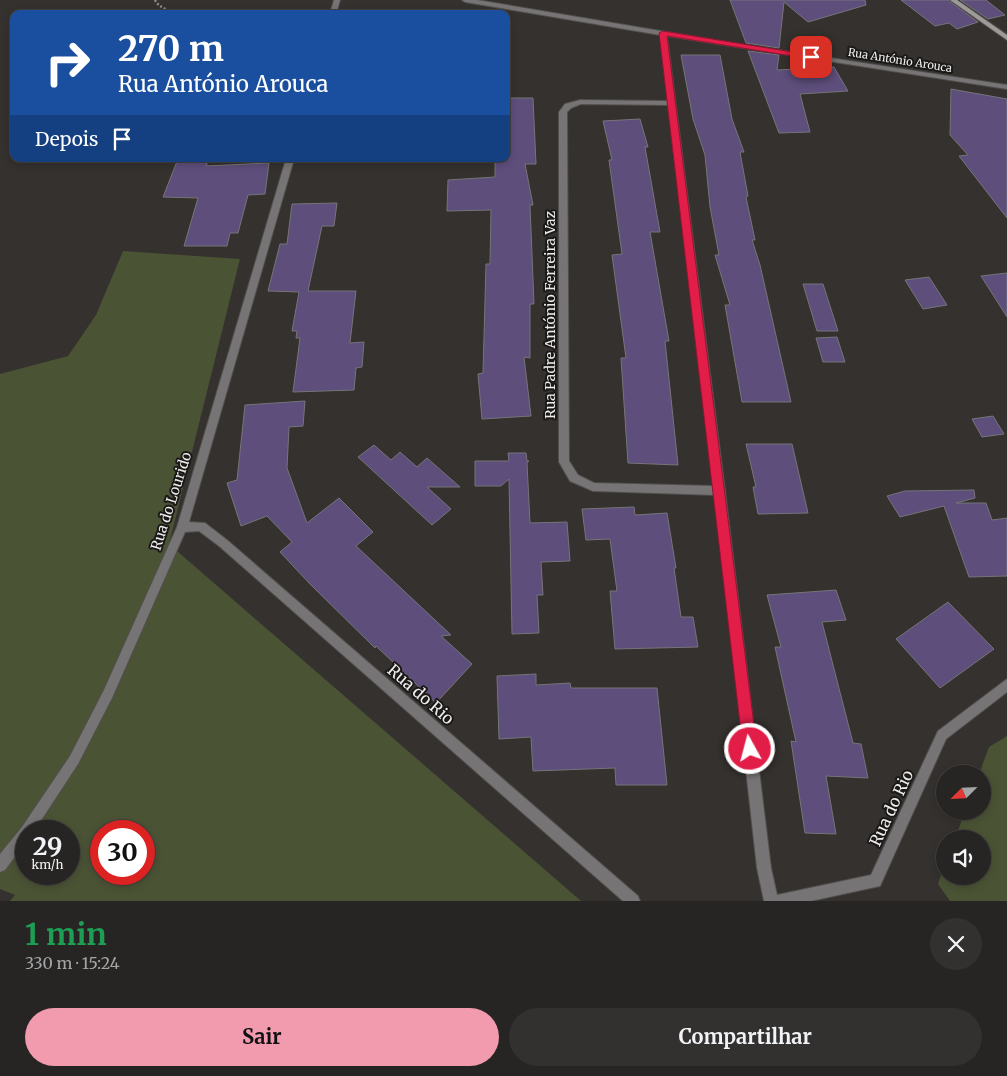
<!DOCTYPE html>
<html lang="pt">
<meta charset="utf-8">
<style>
body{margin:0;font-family:Merriweather,serif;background:#333130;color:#f1f3f6;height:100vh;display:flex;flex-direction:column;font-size:19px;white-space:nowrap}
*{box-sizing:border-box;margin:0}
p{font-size:16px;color:#a4a5a6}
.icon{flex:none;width:28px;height:28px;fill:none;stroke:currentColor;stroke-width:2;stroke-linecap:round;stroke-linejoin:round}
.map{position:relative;height:901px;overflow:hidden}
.details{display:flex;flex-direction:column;background:#272523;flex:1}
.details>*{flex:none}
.banner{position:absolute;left:10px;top:10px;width:500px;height:152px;border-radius:10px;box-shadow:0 2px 8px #0003,0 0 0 1px #434241;background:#1a4fa0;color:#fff;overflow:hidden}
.needle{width:32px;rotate:246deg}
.fabs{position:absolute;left:936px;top:765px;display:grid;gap:10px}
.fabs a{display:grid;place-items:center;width:55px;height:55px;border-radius:50%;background:#272523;box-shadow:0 2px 8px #0003,0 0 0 1px #434241;font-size:25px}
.speed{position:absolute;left:15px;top:820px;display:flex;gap:10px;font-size:25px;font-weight:700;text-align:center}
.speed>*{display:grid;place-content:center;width:65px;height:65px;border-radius:50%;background:#272523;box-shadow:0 2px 8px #0003,0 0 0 1px #434241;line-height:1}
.speed small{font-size:12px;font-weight:400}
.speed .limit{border:8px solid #d22;background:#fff;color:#111}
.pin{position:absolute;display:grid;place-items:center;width:42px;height:42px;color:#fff;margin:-21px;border-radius:10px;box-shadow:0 2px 8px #0006}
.me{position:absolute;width:55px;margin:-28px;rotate:353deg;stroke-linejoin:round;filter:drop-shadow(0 0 4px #0008)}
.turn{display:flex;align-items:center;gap:18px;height:105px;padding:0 25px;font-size:22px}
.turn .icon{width:65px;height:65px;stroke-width:2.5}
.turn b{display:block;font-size:35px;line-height:42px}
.then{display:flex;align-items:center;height:48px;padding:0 25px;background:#0003;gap:10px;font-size:19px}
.round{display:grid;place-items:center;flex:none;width:52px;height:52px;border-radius:26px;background:#333130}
.head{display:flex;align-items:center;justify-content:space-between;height:85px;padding:0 25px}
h1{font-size:30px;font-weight:700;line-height:38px;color:#1e9e55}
.action{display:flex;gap:10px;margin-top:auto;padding:10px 25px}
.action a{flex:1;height:58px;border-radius:30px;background:#f29aae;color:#111;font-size:20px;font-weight:700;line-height:58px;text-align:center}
.action a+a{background:#333130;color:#f1f3f6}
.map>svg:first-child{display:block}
.green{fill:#4b5335;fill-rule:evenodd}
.building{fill:#5d4e7b;stroke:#767579}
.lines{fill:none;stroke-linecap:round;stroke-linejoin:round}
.street-casing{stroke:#524f4d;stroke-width:2}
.secondary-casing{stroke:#524f4d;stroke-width:2}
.path{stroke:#8e8c8a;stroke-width:2.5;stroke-dasharray:2 2;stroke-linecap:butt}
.street{fill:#767475;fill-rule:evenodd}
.secondary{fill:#9d9a9a;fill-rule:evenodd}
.route{fill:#e11d48;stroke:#92132f}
.labels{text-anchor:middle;stroke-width:4;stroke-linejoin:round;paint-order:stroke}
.far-street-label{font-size:11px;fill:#efedec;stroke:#1b1918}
.street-label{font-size:14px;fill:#efedec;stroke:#1b1918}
.near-street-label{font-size:16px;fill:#efedec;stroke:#1b1918}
</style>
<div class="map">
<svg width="1007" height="901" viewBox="0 0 1007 901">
<rect width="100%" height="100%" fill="#34312f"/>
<path class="green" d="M123,251L240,259L169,544L581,901H10L15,895L0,889V374L68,356L96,315ZM26,831H69V874H26ZM101,831H144V874H101Z
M1007,736V901H950L938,884L945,864V876H982V839H955L965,811H982V774H979L989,747Z"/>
<path class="building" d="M730,0H865L866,5L808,22L784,2L779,48L746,43Z
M901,0H948L978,22L957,29L949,23L935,26Z
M960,0H986L1005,15L988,19Z
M748,51L779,55L777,70L834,67L848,91L800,94L810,132L779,133Z
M681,55H720L732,119L744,152H740L748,196L746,197L755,240H752L760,265L791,402H742L725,305H730L715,255H719L710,207L705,155L693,119Z
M951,89L1007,99V218L959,156L968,155L950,135Z
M506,98H533L536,164H525L533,205H530L534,304H530V358L524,357L531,416L482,419L478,374L483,373L486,264H490L491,210L447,211L448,180L495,177V159H506Z
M640,119L648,147H645L660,232H650L669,341H665L678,465L628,463L621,358H626L612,255L622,254L609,160H612L603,121Z
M178,159H209L206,166L269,163L265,194L248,195L238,233H230L227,246H184L198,198L163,197Z
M337,203L334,226H322L308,291H356L350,343L364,342L362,367L356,368L354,390L293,392L300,338H296L297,331H292L299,292L268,291L280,244H287L292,204Z
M1007,273V317L981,276Z
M929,277L947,305L923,309L905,280Z
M803,284H823L838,331H817Z
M837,337L845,362H823L816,338Z
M305,401L303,426L289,427L287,468L307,523L339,498L373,532L356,546L451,635L441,636L472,664L436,703L376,646L375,648L310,584L280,552L292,542L267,516L241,526L227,483L237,480L245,405Z
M993,416L1004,434L982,437L972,419Z
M746,444H792L808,513L758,514L753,487H756Z
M374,445L391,460L400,452L417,467L427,458L460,487H427L451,509L432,525L358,457Z
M508,453H526L527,461H529L527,463L530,523L567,522L570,561L541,562L543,595H537L539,633L512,634L509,479L501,486H475V461H509Z
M974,490L975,498L956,503H986L992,520L1007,518V576L969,577L944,506L900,517L887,496L905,491Z
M634,507L635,515L667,513L676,568H674L681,617H693L698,647L615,649L610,591H617L610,539L586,540L582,509Z
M836,590L846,620L822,622L853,743L861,744L868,778L826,776L836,834L805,833L791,741L796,742L775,647H781L767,595Z
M948,602L994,649L940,688L896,639Z
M536,674V685L570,683L571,688H657L667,785H616L615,768L533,771L531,737L499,739L497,676Z"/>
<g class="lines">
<g class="street-casing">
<path id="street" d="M334,0H340L336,14H330Z
M462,0H477L732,43L1007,85V89L667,36L725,491L771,868L777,895L871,875L938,731L1007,679V692L946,739L880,886L811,901H764L757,868L715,495L593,491L570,481L559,462V112L565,104L580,100L668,101L660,35L465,2ZM581,104L668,105L714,486L594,483L578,475L569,461L567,112L571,108Z
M286,159H294L189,522L205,523L227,540L638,896L640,901H623L219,546L199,531L185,532L112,698L78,764L34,831H26V842L5,870L0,872V854L22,827L70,756L104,690L177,527Z"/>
</g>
<g class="secondary-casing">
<path id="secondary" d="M950,0H957L1007,35V40Z"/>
</g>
<path class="path" d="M155,0C159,8 170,11 178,14"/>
<use href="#street" class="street"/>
<use href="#secondary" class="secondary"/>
</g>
<path class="route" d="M663,31L811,55L815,57L811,59L667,36L757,749L755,754L750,756L745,754L743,749L659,33Z"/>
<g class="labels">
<g class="far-street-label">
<text transform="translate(900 60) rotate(9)" y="4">Rua António Arouca</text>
</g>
<g class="street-label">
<text transform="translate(550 315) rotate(-90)" y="5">Rua Padre António Ferreira Vaz</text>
<text transform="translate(171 501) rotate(-72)" y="5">Rua do Lourido</text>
</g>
<g class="near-street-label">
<text transform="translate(421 694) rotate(41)" y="6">Rua do Rio</text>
<text transform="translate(891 808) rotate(-65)" y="6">Rua do Rio</text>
</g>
</g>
</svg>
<div class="fabs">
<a><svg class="needle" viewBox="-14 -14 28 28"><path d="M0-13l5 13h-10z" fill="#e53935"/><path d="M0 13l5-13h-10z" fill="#a4a5a6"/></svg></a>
<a><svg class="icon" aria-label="sound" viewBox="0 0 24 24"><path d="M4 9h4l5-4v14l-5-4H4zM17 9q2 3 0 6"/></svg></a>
</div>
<div class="speed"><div>29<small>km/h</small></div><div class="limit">30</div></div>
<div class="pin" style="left:811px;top:57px;background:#d93025"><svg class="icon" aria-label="arrive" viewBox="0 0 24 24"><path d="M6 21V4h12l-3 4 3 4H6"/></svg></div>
<svg class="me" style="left:750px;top:749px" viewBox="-20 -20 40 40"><circle r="17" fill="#e11d48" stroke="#fff" stroke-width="3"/><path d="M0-11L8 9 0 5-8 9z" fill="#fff"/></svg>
<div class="banner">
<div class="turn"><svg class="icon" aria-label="right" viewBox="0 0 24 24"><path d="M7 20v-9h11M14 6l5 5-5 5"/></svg><div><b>270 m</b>Rua António Arouca</div></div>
<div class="then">Depois<svg class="icon" aria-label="arrive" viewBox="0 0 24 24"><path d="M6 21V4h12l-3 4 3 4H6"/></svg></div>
</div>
</div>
<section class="details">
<div class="head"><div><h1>1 min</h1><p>330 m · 15:24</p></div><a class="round"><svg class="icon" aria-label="close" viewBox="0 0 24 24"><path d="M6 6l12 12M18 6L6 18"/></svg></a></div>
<div class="action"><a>Sair</a><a>Compartilhar</a></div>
</section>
